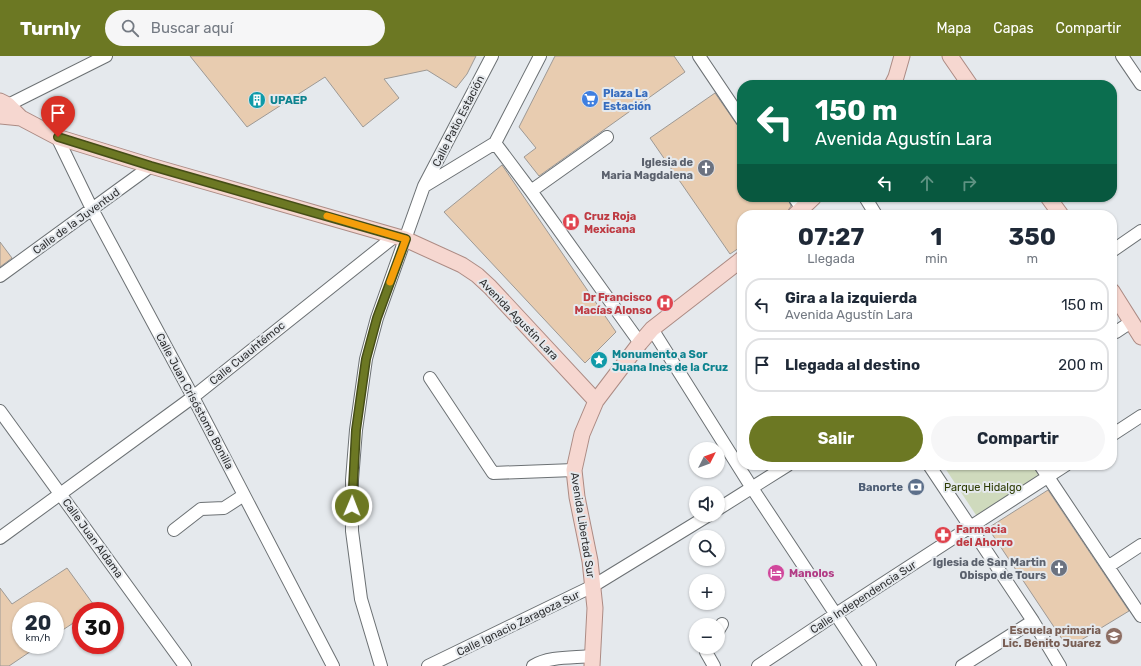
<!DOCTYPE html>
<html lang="es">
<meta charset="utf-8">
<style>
body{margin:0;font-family:Rubik,sans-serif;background:#f6f6f7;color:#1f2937;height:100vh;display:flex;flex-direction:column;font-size:15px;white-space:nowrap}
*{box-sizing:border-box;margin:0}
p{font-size:13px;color:#747a83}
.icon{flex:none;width:22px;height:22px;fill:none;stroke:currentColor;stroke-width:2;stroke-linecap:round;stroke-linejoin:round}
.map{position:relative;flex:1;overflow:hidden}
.drawer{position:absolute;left:737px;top:154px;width:380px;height:260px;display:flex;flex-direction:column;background:#fff;border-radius:16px;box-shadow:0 1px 3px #0004}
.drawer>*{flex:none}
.banner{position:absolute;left:737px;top:24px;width:380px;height:122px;border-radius:16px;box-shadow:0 1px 3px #0004;background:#0b6e4f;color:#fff;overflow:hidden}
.needle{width:26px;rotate:48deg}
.tools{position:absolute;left:689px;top:386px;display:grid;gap:8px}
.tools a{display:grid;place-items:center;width:36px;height:36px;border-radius:50%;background:#fff;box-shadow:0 1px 3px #0004;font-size:20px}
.speed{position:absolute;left:12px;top:546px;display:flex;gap:8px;font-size:20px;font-weight:700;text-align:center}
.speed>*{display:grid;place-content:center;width:52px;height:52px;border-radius:50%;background:#fff;box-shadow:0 1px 3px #0004;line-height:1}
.speed small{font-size:10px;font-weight:400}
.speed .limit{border:6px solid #d22;background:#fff;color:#111}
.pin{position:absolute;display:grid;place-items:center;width:34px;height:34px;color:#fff;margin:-41px -17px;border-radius:50% 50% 50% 0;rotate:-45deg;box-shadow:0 0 4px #0007}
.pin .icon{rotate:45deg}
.me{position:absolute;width:44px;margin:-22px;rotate:1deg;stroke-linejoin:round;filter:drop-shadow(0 0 3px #0008)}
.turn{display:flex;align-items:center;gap:14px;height:84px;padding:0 12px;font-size:18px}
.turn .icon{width:52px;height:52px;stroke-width:2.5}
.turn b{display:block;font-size:28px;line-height:34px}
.lanes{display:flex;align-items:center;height:38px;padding:0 12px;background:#0003;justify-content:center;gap:20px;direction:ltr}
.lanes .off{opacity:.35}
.eta{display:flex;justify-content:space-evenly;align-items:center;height:68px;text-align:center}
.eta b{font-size:24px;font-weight:700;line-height:28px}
.cta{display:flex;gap:8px;margin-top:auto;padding:8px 12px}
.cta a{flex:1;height:46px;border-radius:24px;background:#6c7823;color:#fff;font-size:16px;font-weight:700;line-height:46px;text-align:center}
.cta a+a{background:#f6f6f7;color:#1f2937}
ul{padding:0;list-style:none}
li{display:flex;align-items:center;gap:12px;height:54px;margin:0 8px 6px;padding:0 4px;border:2px solid #e0e1e3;border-radius:16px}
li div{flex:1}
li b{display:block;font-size:15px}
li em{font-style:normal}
header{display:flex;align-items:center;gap:24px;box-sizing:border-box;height:56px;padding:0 20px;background:#6c7823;color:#fff}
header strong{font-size:19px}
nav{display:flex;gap:22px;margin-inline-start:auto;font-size:14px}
.search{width:280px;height:36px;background:#f6f6f7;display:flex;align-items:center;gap:10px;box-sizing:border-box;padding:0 14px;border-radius:22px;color:#747a83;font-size:15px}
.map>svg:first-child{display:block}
.green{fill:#cfdabd}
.building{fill:#e8ccb0;stroke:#9d9995}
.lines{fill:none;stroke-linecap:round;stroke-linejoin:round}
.minor-casing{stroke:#6c7174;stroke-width:14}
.major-casing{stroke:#ac8b84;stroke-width:17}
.minor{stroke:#fff;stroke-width:12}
.major{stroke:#f6d7d0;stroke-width:15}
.route-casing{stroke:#464e17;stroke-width:10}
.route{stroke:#6c7823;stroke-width:7}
.slow{stroke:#f59e0b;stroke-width:7}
.labels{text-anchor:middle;stroke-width:4;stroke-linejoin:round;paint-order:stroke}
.shop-label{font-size:11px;font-weight:bold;fill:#366cbe;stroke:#e5e9ed;text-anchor:start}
.culture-label{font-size:11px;font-weight:bold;fill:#0d838f;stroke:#e5e9ed;text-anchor:start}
.street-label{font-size:11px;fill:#2e2f31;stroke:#e5e9ed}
.worship-label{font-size:11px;font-weight:bold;fill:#5b616d;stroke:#e5e9ed;text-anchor:end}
.health-label{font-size:11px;font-weight:bold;fill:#be3a42;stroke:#e5e9ed;text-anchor:start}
.service-label{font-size:11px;font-weight:bold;fill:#4e5e75;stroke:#e5e9ed;text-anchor:end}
.park-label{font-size:11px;fill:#2e3d04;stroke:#e5e9ed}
.hotel-label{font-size:11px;font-weight:bold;fill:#b23c85;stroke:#e5e9ed;text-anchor:start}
.education-label{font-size:11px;font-weight:bold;fill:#785e54;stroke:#e5e9ed;text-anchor:end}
</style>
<header>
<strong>Turnly</strong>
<div class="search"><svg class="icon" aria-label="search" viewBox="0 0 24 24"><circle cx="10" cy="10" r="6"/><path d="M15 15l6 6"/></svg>Buscar aquí</div>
<nav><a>Mapa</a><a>Capas</a><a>Compartir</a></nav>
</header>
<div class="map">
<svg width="1141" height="610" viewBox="0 0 1141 610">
<rect width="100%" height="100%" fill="#e5e9ed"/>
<path class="green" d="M943,409H1034L1040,418L978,462Z"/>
<path class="building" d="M190,0H476L467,18L456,32L427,14L384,23L399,42L363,71L325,21L247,71Z
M555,0H674L685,16L539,120L524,101L536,92L519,71Z
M715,37L742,76V141H787L791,150L787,156L786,159H742V190L730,198L650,82Z
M502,109L616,276L585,307L444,156Z
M0,186L12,202L0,211Z
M1048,434L1129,555L1068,592L988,472Z
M67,512L96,552L91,555H81V562L55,579V555H21V589H40L9,610H0V532L12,548Z"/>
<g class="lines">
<g class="minor-casing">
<path id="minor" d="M699,0L742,64
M1122,0L1141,28
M3,54L8,49L106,0
M57,81L92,153L193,341L333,610
M495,87L531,135L640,287
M426,129L495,87L540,0
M531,135L607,81
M794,141L802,153
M865,141L876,159
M1112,195L1141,175
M0,220L151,110
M652,273L752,432L870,610
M1112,276H1116L1131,266
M430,322L493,417L574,414
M0,355L185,610
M1112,379L1141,360
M929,409L1033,565L1060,610
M1040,409L1141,560
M718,453L788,409
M174,474L201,453L224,452L244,439
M0,482L193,341L395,180
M1109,510L1141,489
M718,575L722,568
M709,591L706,596L714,610
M381,610L361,543L352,475V424L356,374L366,303L377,262L424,130L492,0
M428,610L593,530L709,459
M533,610C549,600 573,602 592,600
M758,610L836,558L1066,409
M962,610L1033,565"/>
</g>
<g class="major-casing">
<path id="major" d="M950,0L970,29
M892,29L896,21L902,0
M0,45L8,49L21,62L57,81L151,110L405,183L462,209L477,219L490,231L596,345
M0,60L21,62
M1048,141L1061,159
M795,159L814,141
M1112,235L1141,281
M592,610L595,552L590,505L577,441L574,414L582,378L596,345L640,287L652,273L742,203"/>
</g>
<use href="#minor" class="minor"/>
<use href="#major" class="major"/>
</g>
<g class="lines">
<g class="route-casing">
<path id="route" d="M58,81L151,110L406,183L377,262L366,303L356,374L352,450"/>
</g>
<use href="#route" class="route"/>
<path class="slow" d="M327,160L406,183L390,226"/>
</g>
<defs>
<g id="supermarket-disc" transform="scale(0.9)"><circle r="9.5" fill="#3f7fe0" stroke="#e5e9ed"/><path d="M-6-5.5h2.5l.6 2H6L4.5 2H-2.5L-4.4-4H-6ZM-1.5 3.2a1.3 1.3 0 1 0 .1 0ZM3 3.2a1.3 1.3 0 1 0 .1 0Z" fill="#fff"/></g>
<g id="building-disc" transform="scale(0.9)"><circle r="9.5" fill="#0f9aa8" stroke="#e5e9ed"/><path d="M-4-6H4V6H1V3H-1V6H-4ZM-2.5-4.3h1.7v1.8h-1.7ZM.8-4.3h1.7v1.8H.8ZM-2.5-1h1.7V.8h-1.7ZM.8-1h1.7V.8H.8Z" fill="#fff"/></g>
<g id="church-disc" transform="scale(0.9)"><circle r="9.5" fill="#6b7280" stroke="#e5e9ed"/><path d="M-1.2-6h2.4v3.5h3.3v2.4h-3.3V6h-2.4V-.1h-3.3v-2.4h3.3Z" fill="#fff"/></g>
<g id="hospital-disc" transform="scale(0.9)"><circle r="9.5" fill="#e0444e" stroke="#e5e9ed"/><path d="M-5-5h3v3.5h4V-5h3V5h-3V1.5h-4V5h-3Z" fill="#fff"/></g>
<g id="sight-disc" transform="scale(0.9)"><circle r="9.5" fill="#0f9aa8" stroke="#e5e9ed"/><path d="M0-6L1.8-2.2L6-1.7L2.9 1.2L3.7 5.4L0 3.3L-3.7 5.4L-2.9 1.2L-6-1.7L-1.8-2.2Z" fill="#fff"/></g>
<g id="bank-disc" transform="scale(0.9)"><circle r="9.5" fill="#5c6f8a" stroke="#e5e9ed"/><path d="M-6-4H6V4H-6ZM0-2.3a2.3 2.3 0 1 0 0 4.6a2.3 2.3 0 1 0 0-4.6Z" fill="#fff"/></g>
<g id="pharmacy-disc" transform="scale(0.9)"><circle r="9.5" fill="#e0444e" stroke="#e5e9ed"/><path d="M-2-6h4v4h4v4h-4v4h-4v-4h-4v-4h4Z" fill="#fff"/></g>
<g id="hotel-disc" transform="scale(0.9)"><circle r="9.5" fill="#d1479c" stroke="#e5e9ed"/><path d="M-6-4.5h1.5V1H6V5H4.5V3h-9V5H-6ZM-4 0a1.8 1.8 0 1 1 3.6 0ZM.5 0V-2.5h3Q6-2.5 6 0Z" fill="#fff"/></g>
<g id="school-disc" transform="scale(0.9)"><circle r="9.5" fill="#8d6e63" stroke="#e5e9ed"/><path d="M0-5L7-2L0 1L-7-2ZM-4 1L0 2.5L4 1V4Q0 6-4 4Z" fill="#fff"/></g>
</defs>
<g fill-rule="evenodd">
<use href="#supermarket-disc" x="590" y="43"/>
<use href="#building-disc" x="257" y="44"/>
<use href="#church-disc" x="706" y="112"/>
<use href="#hospital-disc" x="571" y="166"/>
<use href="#hospital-disc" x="665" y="247"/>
<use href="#sight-disc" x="599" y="304"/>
<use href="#bank-disc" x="916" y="431"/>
<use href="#pharmacy-disc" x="943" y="479"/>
<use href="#church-disc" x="1059" y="512"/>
<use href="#hotel-disc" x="776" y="517"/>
<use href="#school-disc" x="1114" y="580"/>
</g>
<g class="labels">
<g class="shop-label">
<text x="603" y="41">Plaza La<tspan x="603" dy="13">Estación</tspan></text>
</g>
<g class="culture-label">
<text x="270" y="48">UPAEP</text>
<text x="612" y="302">Monumento a Sor<tspan x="612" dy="13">Juana Ines de la Cruz</tspan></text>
</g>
<g class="street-label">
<text transform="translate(458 65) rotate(-63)" y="4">Calle Patio Estación</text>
<text transform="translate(76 165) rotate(-36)" y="4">Calle de la Juventud</text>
<text transform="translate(519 263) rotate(46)" y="4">Avenida Agustín Lara</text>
<text transform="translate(247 297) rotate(-39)" y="4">Calle Cuauhtémoc</text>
<text transform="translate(195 345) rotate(62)" y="4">Calle Juan Crisóstomo Bonilla</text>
<text transform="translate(583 469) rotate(81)" y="4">Avenida Libertad Sur</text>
<text transform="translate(93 482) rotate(54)" y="4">Calle Juan Aldama</text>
<text transform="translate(863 541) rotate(-33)" y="4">Calle Independencia Sur</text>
<text transform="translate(518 567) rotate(-26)" y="4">Calle Ignacio Zaragoza Sur</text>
</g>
<g class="worship-label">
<text x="693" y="110">Iglesia de<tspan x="693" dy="13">Maria Magdalena</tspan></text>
<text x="1046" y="510">Iglesia de San Martin<tspan x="1046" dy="13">Obispo de Tours</tspan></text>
</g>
<g class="health-label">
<text x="584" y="164">Cruz Roja<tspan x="584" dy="13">Mexicana</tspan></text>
<text x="652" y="245" text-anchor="end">Dr Francisco<tspan x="652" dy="13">Macías Alonso</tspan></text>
<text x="956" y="477">Farmacia<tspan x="956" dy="13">del Ahorro</tspan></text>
</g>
<g class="service-label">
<text x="903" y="435">Banorte</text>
</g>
<g class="park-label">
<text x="983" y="435">Parque Hidalgo</text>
</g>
<g class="hotel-label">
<text x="789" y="521">Manolos</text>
</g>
<g class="education-label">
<text x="1101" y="578">Escuela primaria<tspan x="1101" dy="13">Lic. Benito Juarez</tspan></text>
</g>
</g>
</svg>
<div class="tools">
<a><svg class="needle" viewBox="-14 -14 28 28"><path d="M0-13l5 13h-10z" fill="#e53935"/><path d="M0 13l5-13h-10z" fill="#747a83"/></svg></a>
<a><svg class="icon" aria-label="sound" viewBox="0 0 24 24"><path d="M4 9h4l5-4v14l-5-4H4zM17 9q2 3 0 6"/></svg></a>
<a><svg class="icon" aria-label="search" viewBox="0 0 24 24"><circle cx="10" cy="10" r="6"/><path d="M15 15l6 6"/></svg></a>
<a>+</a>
<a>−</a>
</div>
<div class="speed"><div>20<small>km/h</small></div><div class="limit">30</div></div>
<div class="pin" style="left:58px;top:81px;background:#d93025"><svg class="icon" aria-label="arrive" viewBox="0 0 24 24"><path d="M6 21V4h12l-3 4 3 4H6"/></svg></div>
<svg class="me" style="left:352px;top:450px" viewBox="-20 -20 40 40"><circle r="17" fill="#6c7823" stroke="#fff" stroke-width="3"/><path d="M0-11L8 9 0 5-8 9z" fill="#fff"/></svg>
<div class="banner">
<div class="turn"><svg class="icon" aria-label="left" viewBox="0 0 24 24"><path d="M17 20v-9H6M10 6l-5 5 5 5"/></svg><div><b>150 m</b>Avenida Agustín Lara</div></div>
<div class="lanes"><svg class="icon" aria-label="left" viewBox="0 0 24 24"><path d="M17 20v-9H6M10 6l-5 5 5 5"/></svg><svg class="icon off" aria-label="ahead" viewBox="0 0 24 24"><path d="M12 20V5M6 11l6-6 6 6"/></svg><svg class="icon off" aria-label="right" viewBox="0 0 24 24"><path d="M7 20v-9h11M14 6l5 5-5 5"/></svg></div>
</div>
<section class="drawer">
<div class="eta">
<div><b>07:27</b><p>Llegada</p></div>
<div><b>1</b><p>min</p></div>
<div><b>350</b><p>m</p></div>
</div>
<ul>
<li><svg class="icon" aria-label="left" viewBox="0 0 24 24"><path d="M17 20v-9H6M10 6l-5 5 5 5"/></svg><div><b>Gira a la izquierda</b><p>Avenida Agustín Lara</p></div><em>150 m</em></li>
<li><svg class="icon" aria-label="arrive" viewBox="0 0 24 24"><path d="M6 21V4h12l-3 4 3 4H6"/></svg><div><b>Llegada al destino</b></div><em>200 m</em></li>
</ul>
<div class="cta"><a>Salir</a><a>Compartir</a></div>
</section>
</div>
